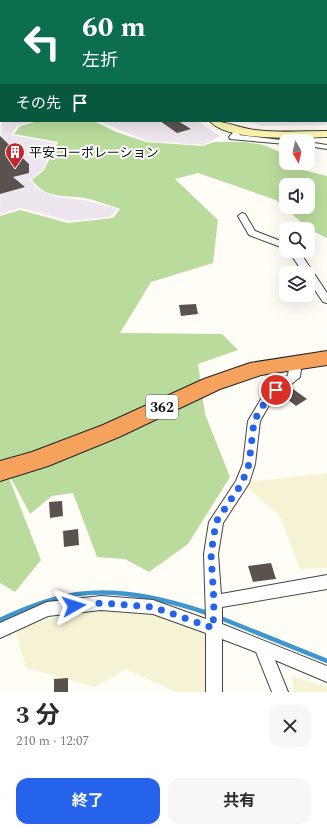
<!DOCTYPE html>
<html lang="ja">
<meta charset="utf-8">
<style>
body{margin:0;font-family:Spectral,"Noto Sans JP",serif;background:#f7f7f7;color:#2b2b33;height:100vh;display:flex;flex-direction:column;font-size:15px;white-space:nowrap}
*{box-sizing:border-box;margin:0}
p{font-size:13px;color:#7c7c81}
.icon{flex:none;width:22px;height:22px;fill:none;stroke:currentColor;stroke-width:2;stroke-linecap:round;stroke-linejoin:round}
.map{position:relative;height:692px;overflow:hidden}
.side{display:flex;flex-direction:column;background:#fff;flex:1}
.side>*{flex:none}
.guide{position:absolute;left:0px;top:0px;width:327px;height:122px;box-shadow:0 4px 16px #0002;background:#0b6e4f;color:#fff;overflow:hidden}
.needle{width:26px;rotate:172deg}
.fabs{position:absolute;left:279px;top:134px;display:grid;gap:8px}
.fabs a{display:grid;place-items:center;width:36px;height:36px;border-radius:8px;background:#fff;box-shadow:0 4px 16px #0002;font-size:20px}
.pin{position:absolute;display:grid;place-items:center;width:34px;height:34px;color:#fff;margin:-17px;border:2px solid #fff;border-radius:50%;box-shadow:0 1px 4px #0007}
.me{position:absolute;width:44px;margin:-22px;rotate:84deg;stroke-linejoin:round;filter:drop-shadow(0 0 3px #0008)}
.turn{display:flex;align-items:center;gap:14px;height:84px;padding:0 16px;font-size:18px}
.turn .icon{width:52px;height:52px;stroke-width:2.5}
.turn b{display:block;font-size:28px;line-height:34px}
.then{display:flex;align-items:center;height:38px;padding:0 16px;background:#0003;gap:8px;font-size:15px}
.round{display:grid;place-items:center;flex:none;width:42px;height:42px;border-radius:12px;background:#f7f7f7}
.head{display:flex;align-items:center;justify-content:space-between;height:68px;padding:0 16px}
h1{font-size:24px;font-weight:700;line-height:30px}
.cta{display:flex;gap:8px;margin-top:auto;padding:8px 16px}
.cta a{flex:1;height:46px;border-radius:12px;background:#2563eb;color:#fff;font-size:16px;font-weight:700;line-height:46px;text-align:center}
.cta a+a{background:#f7f7f7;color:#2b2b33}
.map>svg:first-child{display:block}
.industrial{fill:#eee6ef}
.farmland{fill:#f6f3d4}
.forest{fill:#b9dc9c;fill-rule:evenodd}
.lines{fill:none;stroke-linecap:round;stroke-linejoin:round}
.stream{stroke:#3f96cf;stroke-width:4.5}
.building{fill:#5a524d}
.street-casing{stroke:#444;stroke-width:2}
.secondary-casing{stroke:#333;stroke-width:2}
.highway-casing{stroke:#222;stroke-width:2}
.street{fill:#fff;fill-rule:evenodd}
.secondary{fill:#fff6b0;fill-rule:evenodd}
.highway{fill:#f5a25d;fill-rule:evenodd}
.route{stroke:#2563eb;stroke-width:7;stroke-dasharray:0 12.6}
.labels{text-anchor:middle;stroke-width:4;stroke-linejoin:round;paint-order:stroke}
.far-poi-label{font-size:13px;fill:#111;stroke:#fff;text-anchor:start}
.shield{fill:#fff;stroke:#585858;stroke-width:1}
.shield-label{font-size:14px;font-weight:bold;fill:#111}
</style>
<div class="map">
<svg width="327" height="692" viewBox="0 0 327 692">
<rect width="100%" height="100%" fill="#fffdf5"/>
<path class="industrial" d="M327,39V125L264,126L243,121H326Z
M1,118V121H32L17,126L11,135L56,143L42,170L31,180L36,188L53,196L88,201L118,209L110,217L69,221L20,208L0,214Z
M99,121H197L220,136L203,145L147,141Z"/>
<path class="farmland" d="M327,473V568L300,569L279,515L242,483Z
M80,610L134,612L162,610L213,628L206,692H176L126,669L95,687L26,668L15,629Z
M292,676L327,687V692H294Z"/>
<path class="forest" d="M38,121H94L116,132L146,142L203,146L214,142H246L264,145L284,154L286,163L295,168L327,176V238L309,229L276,200L198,173L175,179L218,220L213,263L151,282L120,333L222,334L238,350L198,364L205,414L230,477L188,544L149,572L125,559L97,557L73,493L52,496L30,514L13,482L7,473L41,560L15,592L0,583V216L20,210L68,223L113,218L120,209C111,206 100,202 90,199C68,194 47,201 32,180L44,170L58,142L14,134L20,126ZM286,185H308V207H286Z"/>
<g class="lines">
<path class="stream" d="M218,617L327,661
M0,620C25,608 51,598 78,594C122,588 169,600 210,614"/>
</g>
<path class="building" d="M160,121H178L191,129L177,133Z
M0,136L29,164V173L13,177L25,187L0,194Z
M196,304L198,314L181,316L179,305Z
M293,389L307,399L296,406L282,395Z
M62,501L63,516L50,518L49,502Z
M78,529L79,545L64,547L63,531Z
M271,563L276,579L253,582L248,566Z
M68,678V692H54V679Z"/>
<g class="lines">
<g class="street-casing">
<path id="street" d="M0,8L1,9V13L0,12Z
M1,21V25L0,26V22Z
M237,128L244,130L239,135L289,141H286V144L230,139L229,137Z
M308,142L327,145V149L308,146Z
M242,213L245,214L255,231L286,243V249L249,235L238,216Z
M289,251H299L327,293V303L323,302L308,280V273H303Z
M296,358L302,362L300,377L272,400L260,421L255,464L249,483L223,523L218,554L221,594L327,575V589L222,607V624L327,666V682L275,660L288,692H272L256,652L222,639V692H206V633L153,614L101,610L48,616L0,638V623L47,602L101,596L153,600L206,619L204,554L209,522L236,481L243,464L248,421L264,394L288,375L290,362Z"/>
</g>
<g class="secondary-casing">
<path id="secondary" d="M25,0H33L34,1H26Z
M0,31H1V37H0Z
M326,33H327V39H326Z
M210,121C226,121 239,128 255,130C279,133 303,131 327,131V137C302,138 226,142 210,121Z"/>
</g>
<g class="highway-casing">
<path id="highway" d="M327,351V365L261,375L220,389L119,437L48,466L0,481V461L32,452L103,425L204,379L250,363Z"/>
</g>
<use href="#street" class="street"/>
<use href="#secondary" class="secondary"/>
<use href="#highway" class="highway"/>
</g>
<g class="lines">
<path class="route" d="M74,606L101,603L153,607L213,628L214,602L211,554L216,522L242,483L249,464L254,421L268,397L276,390"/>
</g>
<defs>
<g id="building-pin" transform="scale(1)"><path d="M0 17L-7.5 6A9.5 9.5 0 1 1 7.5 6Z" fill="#c4262e" stroke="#fff"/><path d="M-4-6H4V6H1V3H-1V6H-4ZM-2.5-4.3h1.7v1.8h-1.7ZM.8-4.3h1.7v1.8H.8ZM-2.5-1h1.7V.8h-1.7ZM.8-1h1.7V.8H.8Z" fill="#fff"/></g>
</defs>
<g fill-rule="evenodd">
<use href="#building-pin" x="15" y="152"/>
</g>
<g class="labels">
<g class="far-poi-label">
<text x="29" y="157">平安コーポレーション</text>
</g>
<rect class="shield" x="146" y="395" width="32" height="24" rx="3"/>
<g class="shield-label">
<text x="162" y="412">362</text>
</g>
</g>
</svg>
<div class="fabs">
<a><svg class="needle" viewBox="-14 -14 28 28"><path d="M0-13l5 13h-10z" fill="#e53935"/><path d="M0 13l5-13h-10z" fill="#7c7c81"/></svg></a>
<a><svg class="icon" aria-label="sound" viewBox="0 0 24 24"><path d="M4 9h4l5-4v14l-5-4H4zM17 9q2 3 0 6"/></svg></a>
<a><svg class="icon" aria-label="search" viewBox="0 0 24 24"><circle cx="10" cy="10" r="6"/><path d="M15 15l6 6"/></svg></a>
<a><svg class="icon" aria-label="layers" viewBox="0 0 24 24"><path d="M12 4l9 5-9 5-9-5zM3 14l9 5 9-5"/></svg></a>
</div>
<div class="pin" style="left:276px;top:390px;background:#d93025"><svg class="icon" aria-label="arrive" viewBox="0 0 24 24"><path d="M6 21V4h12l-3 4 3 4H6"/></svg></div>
<svg class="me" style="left:74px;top:606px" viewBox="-20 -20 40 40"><path d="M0-17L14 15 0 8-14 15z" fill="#2563eb" stroke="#fff" stroke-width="4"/></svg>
<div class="guide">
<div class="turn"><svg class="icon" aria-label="left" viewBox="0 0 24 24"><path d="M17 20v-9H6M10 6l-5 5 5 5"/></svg><div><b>60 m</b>左折</div></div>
<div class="then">その先<svg class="icon" aria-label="arrive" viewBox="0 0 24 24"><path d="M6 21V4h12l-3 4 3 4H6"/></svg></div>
</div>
</div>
<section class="side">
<div class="head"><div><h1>3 分</h1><p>210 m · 12:07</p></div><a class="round"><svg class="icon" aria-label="close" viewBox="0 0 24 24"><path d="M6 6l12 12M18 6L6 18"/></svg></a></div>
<div class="cta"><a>終了</a><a>共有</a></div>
</section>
